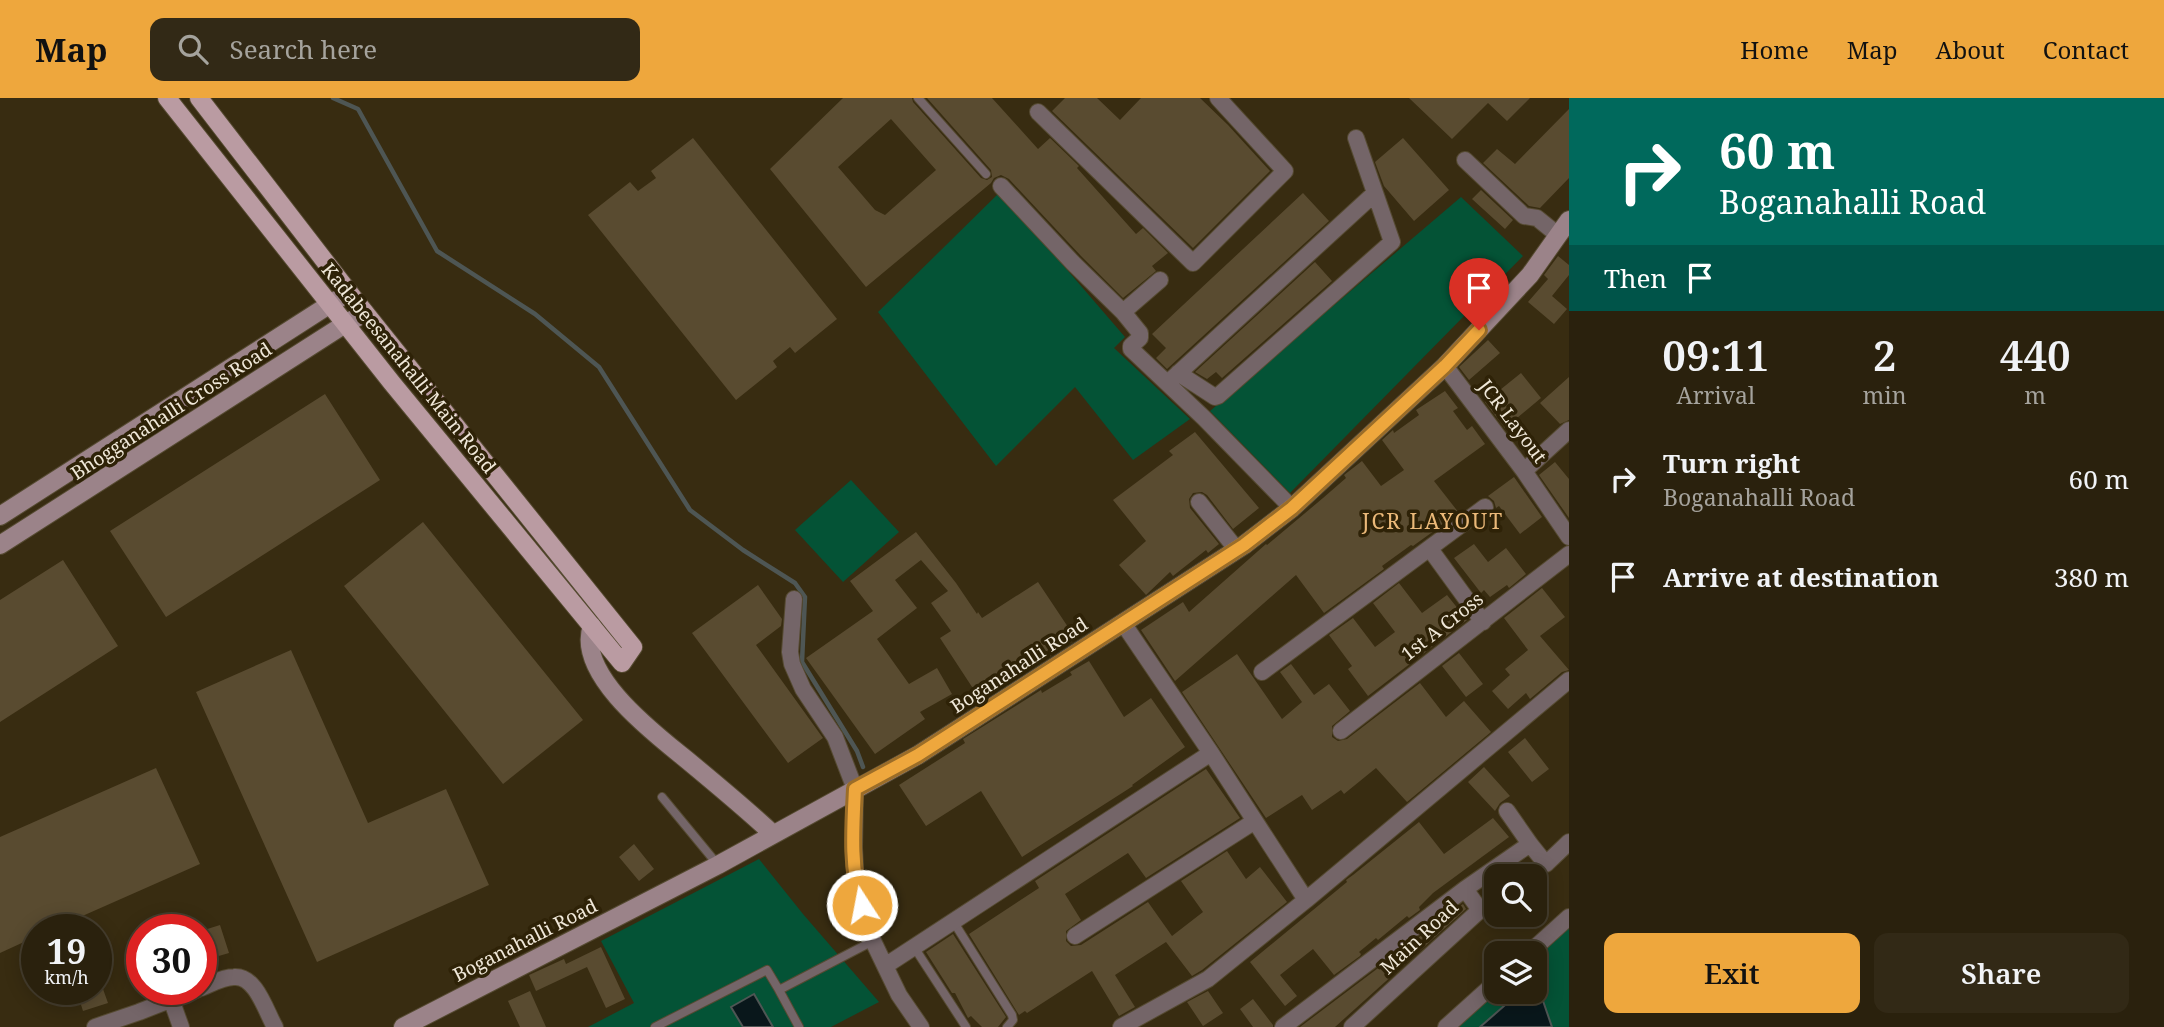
<!DOCTYPE html>
<style>
body{margin:0;font-family:"Noto Serif",serif;background:#322916;color:#f1f3f6;height:100vh;display:flex;flex-direction:column;font-size:26px;white-space:nowrap}
*{box-sizing:border-box;margin:0}
p{font-size:23px;color:#a5a39d}
.icon{flex:none;width:38px;height:38px;fill:none;stroke:currentColor;stroke-width:2;stroke-linecap:round;stroke-linejoin:round}
.map{position:relative;flex:1;overflow:hidden}
.panel{display:flex;flex-direction:column;background:#2a210d;width:595px}
.panel>*{flex:none}
.guide{background:#00695c;color:#fff;overflow:hidden}
.buttons{position:absolute;left:1484px;top:766px;display:grid;gap:14px}
.buttons a{display:grid;place-items:center;width:63px;height:63px;border-radius:14px;background:#2a210d;box-shadow:0 4px 18px #0003,0 0 0 2px #463e2e;font-size:35px}
.speed{position:absolute;left:21px;top:816px;display:flex;gap:14px;font-size:35px;font-weight:700;text-align:center}
.speed>*{display:grid;place-content:center;width:91px;height:91px;border-radius:50%;background:#2a210d;box-shadow:0 4px 18px #0003,0 0 0 2px #463e2e;line-height:1}
.speed small{font-size:18px;font-weight:400}
.speed .limit{border:10px solid #d22;background:#fff;color:#111}
.pin{position:absolute;display:grid;place-items:center;width:60px;height:60px;color:#fff;margin:-72px -30px;border-radius:50% 50% 50% 0;rotate:-45deg;box-shadow:0 0 7px #0007}
.pin .icon{rotate:45deg}
.me{position:absolute;width:77px;margin:-38px;rotate:349deg;stroke-linejoin:round;filter:drop-shadow(0 0 5px #0008)}
.turn{display:flex;align-items:center;gap:24px;height:147px;padding:0 35px;font-size:32px}
.turn .icon{width:91px;height:91px;stroke-width:2.5}
.turn b{display:block;font-size:49px;line-height:60px}
.then{display:flex;align-items:center;height:66px;padding:0 35px;background:#0003;gap:14px;font-size:26px}
.eta{display:flex;justify-content:space-evenly;align-items:center;height:119px;text-align:center}
.eta b{font-size:42px;font-weight:600;line-height:49px}
.action{display:flex;gap:14px;margin-top:auto;padding:14px 35px}
.action a{flex:1;height:80px;border-radius:14px;background:#eea73d;color:#111;font-size:28px;font-weight:600;line-height:80px;text-align:center}
.action a+a{background:#322916;color:#f1f3f6}
ul{padding:0;list-style:none}
li{display:flex;align-items:center;gap:21px;height:98px;padding:0 35px}
li div{flex:1}
li b{display:block;font-size:26px}
li em{font-style:normal}
header{display:flex;align-items:center;gap:42px;box-sizing:border-box;height:98px;padding:0 35px;background:#eea73d;color:#111}
header strong{font-size:33px}
nav{display:flex;gap:38px;margin-inline-start:auto;font-size:24px}
.search{width:490px;height:63px;background:#322916;display:flex;align-items:center;gap:18px;box-sizing:border-box;padding:0 24px;border-radius:14px;color:#a5a39d;font-size:26px}
main{display:flex;flex:1;min-height:0}
.map>svg:first-child{display:block}
.green{fill:#045336}
.water{fill:#09171b;stroke:#4e5654;stroke-width:2}
.lines{fill:none;stroke-linecap:round;stroke-linejoin:round}
.stream{stroke:#4e5654;stroke-width:4.5}
.building{fill:#594b30;fill-rule:evenodd}
.lane-casing{stroke:#554a31;stroke-width:10}
.street-casing{stroke:#554a31;stroke-width:18}
.secondary-casing{stroke:#554a31;stroke-width:20}
.primary-casing{stroke:#554a31;stroke-width:20}
.lane{stroke:#746568;stroke-width:8}
.street{stroke:#746568;stroke-width:16}
.secondary{stroke:#9b8389;stroke-width:18}
.primary{stroke:#ba9ba2;stroke-width:18}
.route-casing{stroke:#9b6d28;stroke-width:18}
.route{stroke:#eea73d;stroke-width:12}
.labels{text-anchor:middle;stroke-width:7;stroke-linejoin:round;paint-order:stroke}
.street-label{font-size:19px;fill:#f0e8d9;stroke:#2e2207}
.neighbourhood-label{font-size:21px;letter-spacing:2px;fill:#ebb979;stroke:#2e2207}
</style>
<header>
<strong>Map</strong>
<div class="search"><svg class="icon" aria-label="search" viewBox="0 0 24 24"><circle cx="10" cy="10" r="6"/><path d="M15 15l6 6"/></svg>Search here</div>
<nav><a>Home</a><a>Map</a><a>About</a><a>Contact</a></nav>
</header>
<main>
<div class="map">
<svg width="1569" height="929" viewBox="0 0 1569 929">
<rect width="100%" height="100%" fill="#382c11"/>
<path class="green" d="M1000,94L1125,239L1114,250L1190,321L1133,362L1075,289L996,368L878,214Z
M1461,99L1523,158L1290,395L1210,313Z
M851,382L899,434L843,484L795,432Z
M759,761L803,816L879,904L831,929H588L634,905L601,843Z
M1569,826V929H1454L1496,894H1535V857Z"/>
<path class="water" d="M1535,892L1542,900L1552,929H1480L1520,894H1535Z
M754,896L773,929H743L731,909Z"/>
<g class="lines">
<path class="stream" d="M333,0L358,11L437,153L535,216L599,269L690,412L743,452L795,485L805,499L802,564L857,653L863,669"/>
</g>
<path class="building" d="M843,0H912L913,4L981,80L987,82L992,79L991,72L927,0H992L1038,51L1050,40L1079,68L1077,70L1136,136L1143,130L1168,155L1152,168L1156,173L1123,200L1081,158L1009,81L1001,77L994,80L991,85L866,189L770,71ZM891,21L936,72L885,117L875,112L838,69Z
M1065,0H1097L1120,22L1141,0H1200L1228,27L1270,73L1193,150L1052,13Z
M1409,0H1530L1507,23L1488,5L1452,41Z
M1569,11V80L1540,110L1529,108L1483,65L1497,51L1515,66Z
M693,40L837,221L795,255L790,249L773,263L777,269L736,302L588,117L630,84L638,93L656,80L651,73Z
M1403,40L1449,92L1414,123L1384,88L1375,64Z
M1481,92L1513,122L1505,131L1472,101Z
M1303,95L1329,123L1167,271L1156,260L1166,250L1152,236Z
M1558,158L1569,167V177L1552,198L1567,211L1554,226L1528,204L1548,181L1544,177Z
M1315,164L1332,183L1222,280L1216,274L1207,281L1195,274Z
M1488,242L1500,255L1469,282L1459,269Z
M1521,275L1541,300L1505,330L1485,304Z
M1569,279V322L1560,326L1540,305Z
M1445,293L1458,310L1453,313L1467,332L1472,328L1485,346L1434,383L1459,415L1413,448L1411,447L1382,468L1384,471L1324,515L1296,477L1175,583L1141,532L1183,504L1189,514L1266,446L1267,447L1323,400L1346,380L1344,377L1362,363L1381,388L1404,372L1382,342L1393,332L1394,335L1419,317L1416,312Z
M325,296L380,382L166,519L110,433Z
M1195,334L1259,410L1233,431L1207,397L1202,394L1193,395L1189,401L1190,410L1219,446L1208,455L1206,452L1173,478L1170,474L1146,497L1119,467L1146,443L1113,402L1173,357L1169,353Z
M1555,364L1569,381V420L1539,377Z
M1514,379L1542,419L1520,436L1499,408L1496,410L1494,403L1488,398Z
M423,424L583,622L503,686L344,488Z
M916,434L956,485L977,516L978,514L982,520L1038,484L1076,541L1033,570L1025,558L974,592L940,540L951,533L931,505L948,493L921,462L895,482L917,510L877,541L909,586L937,570L952,596L920,614L925,621L875,656L806,560L873,513L850,483Z
M1474,446L1488,464L1506,450L1526,476L1509,490L1507,487L1490,499L1484,492L1481,495L1454,460Z
M63,462L118,548L0,624V502Z
M1399,485L1422,515L1447,497L1467,522L1368,598L1348,571L1352,568L1329,537L1353,520L1375,549L1395,534L1373,505Z
M758,487L782,521L781,528L756,547L823,640L788,665L692,535Z
M1542,490L1565,519L1540,538L1569,572L1562,574L1530,601L1526,595L1508,611L1492,593L1510,577L1505,571L1528,552L1504,520Z
M291,552L368,725L446,691L489,787L317,864L196,594Z
M1459,555L1483,586L1466,599L1442,568Z
M1237,556L1282,621L1302,604L1280,574L1291,566L1314,597L1329,586L1350,613L1332,628V639L1338,643L1347,641L1420,585L1446,619L1464,603L1491,634L1407,704L1376,670L1344,696L1341,692L1312,712L1302,697L1266,720L1182,594Z
M1089,563L1124,619L1151,600L1185,649L1132,687L1133,688L1022,759L981,693L926,728L899,687L965,645L963,641L1041,592L1042,595L1072,577L1070,574Z
M1525,640L1549,671L1532,684L1508,654Z
M1484,669L1510,698L1500,705L1495,713L1468,684Z
M156,670L200,766L53,831H37V838L0,855V739Z
M1206,671L1240,720L1146,780L1128,755L1065,796L1081,822L1066,833V843L1071,848L1081,847L1148,804L1172,838L1203,814L1181,783L1227,753L1246,781L1260,769L1287,804L1202,872L1192,878L1166,844L1115,877L1135,909L1119,918L1092,873L1027,915L1025,913L1019,917L969,836L1039,790L1035,783Z
M1493,720L1509,739L1433,795L1419,809L1420,812L1409,820L1407,818L1378,842L1376,840L1359,854L1361,856L1360,858L1334,877L1313,851L1280,877L1297,898L1285,908L1250,864L1347,784L1346,782L1353,777L1419,724L1444,756Z
M634,746L654,771L639,783L619,759Z
M1463,806L1466,811L1335,929H1300Z
M220,827L229,855L205,862L201,850V833Z
M953,836L1006,919L998,929H982L971,918L968,920L955,895H952L926,854Z
M601,849L625,901L606,910L587,869L536,893L529,877L564,861L566,866Z
M76,891H103L108,905L83,913Z
M530,893L546,929H520L508,903Z
M1208,893L1223,915L1203,928L1187,904Z
M1253,901L1273,927V929H1253L1240,911Z"/>
<g class="lines">
<g class="lane-casing">
<path id="lane" d="M918,0L986,76
M662,699L718,767
M953,823L1012,917L1013,922L1007,929
M914,849L966,929
M779,892L799,929
M655,929L767,872L779,892L873,843"/>
</g>
<g class="street-casing">
<path id="street" d="M1038,14L1193,165L1285,73L1218,0
M1465,62L1524,118L1537,120L1558,137
M1001,88L1073,165L1123,214L1140,235V240L1131,248V251L1204,320L1292,410
M1123,214L1160,182
M1445,268L1524,373L1569,439
M1178,275L1215,299L1218,298L1392,144L1356,40
M1171,282L1375,95
M1524,373L1569,332
M1199,404L1237,452
M1430,451L1483,524
M794,501L790,554L792,566L803,591L835,639L855,691L854,750L856,790L873,843L885,868L899,897L921,929
M1123,525L1211,655L1306,802L1569,582
M1262,574L1485,409
M1341,633L1569,456
M1507,713L1530,746
M1075,838L1255,723
M1528,856L1569,819
M885,868L1211,655
M201,890C211,886 223,879 234,879C256,877 266,914 275,929
M171,901L181,929
M95,929L139,914L198,891
M1121,929L1208,881L1306,802
M1283,929L1465,791
M1352,929L1480,812L1465,791L1530,746L1546,766L1569,744
M1446,929L1496,884"/>
</g>
<g class="secondary-casing">
<path id="secondary" d="M0,418L349,194
M0,447L345,226L365,215
M592,528C575,576 655,636 687,662C716,686 745,710 773,736
M403,929L718,767L918,657L1244,447L1292,410L1445,268L1530,177L1569,122"/>
</g>
<g class="primary-casing">
<path id="primary" d="M167,0L392,285L622,565L633,549L354,201L199,0"/>
</g>
<use href="#lane" class="lane"/>
<use href="#street" class="street"/>
<use href="#secondary" class="secondary"/>
<use href="#primary" class="primary"/>
</g>
<g class="lines">
<g class="route-casing">
<path id="route" d="M862,807C850,771 853,730 855,691L918,657L1244,447L1292,410L1445,268L1479,232"/>
</g>
<use href="#route" class="route"/>
</g>
<g class="labels">
<g class="street-label">
<text transform="translate(409 270) rotate(51)" y="7">Kadabeesanahalli Main Road</text>
<text transform="translate(171 313) rotate(-33)" y="7">Bhogganahalli Cross Road</text>
<text transform="translate(1513 323) rotate(53)" y="7">JCR Layout</text>
<text transform="translate(1442 528) rotate(-38)" y="7">1st A Cross</text>
<text transform="translate(1019 567) rotate(-33)" y="7">Boganahalli Road</text>
<text transform="translate(1419 839) rotate(-43)" y="7">Main Road</text>
<text transform="translate(525 842) rotate(-27)" y="7">Boganahalli Road</text>
</g>
<g class="neighbourhood-label">
<text x="1433" y="431">JCR LAYOUT</text>
</g>
</g>
</svg>
<div class="buttons">
<a><svg class="icon" aria-label="search" viewBox="0 0 24 24"><circle cx="10" cy="10" r="6"/><path d="M15 15l6 6"/></svg></a>
<a><svg class="icon" aria-label="layers" viewBox="0 0 24 24"><path d="M12 4l9 5-9 5-9-5zM3 14l9 5 9-5"/></svg></a>
</div>
<div class="speed"><div>19<small>km/h</small></div><div class="limit">30</div></div>
<div class="pin" style="left:1479px;top:232px;background:#d93025"><svg class="icon" aria-label="arrive" viewBox="0 0 24 24"><path d="M6 21V4h12l-3 4 3 4H6"/></svg></div>
<svg class="me" style="left:862px;top:807px" viewBox="-20 -20 40 40"><circle r="17" fill="#eea73d" stroke="#fff" stroke-width="3"/><path d="M0-11L8 9 0 5-8 9z" fill="#fff"/></svg>
</div>
<section class="panel">
<div class="guide">
<div class="turn"><svg class="icon" aria-label="right" viewBox="0 0 24 24"><path d="M7 20v-9h11M14 6l5 5-5 5"/></svg><div><b>60 m</b>Boganahalli Road</div></div>
<div class="then">Then<svg class="icon" aria-label="arrive" viewBox="0 0 24 24"><path d="M6 21V4h12l-3 4 3 4H6"/></svg></div>
</div>
<div class="eta">
<div><b>09:11</b><p>Arrival</p></div>
<div><b>2</b><p>min</p></div>
<div><b>440</b><p>m</p></div>
</div>
<ul>
<li><svg class="icon" aria-label="right" viewBox="0 0 24 24"><path d="M7 20v-9h11M14 6l5 5-5 5"/></svg><div><b>Turn right</b><p>Boganahalli Road</p></div><em>60 m</em></li>
<li><svg class="icon" aria-label="arrive" viewBox="0 0 24 24"><path d="M6 21V4h12l-3 4 3 4H6"/></svg><div><b>Arrive at destination</b></div><em>380 m</em></li>
</ul>
<div class="action"><a>Exit</a><a>Share</a></div>
</section>
</main>
